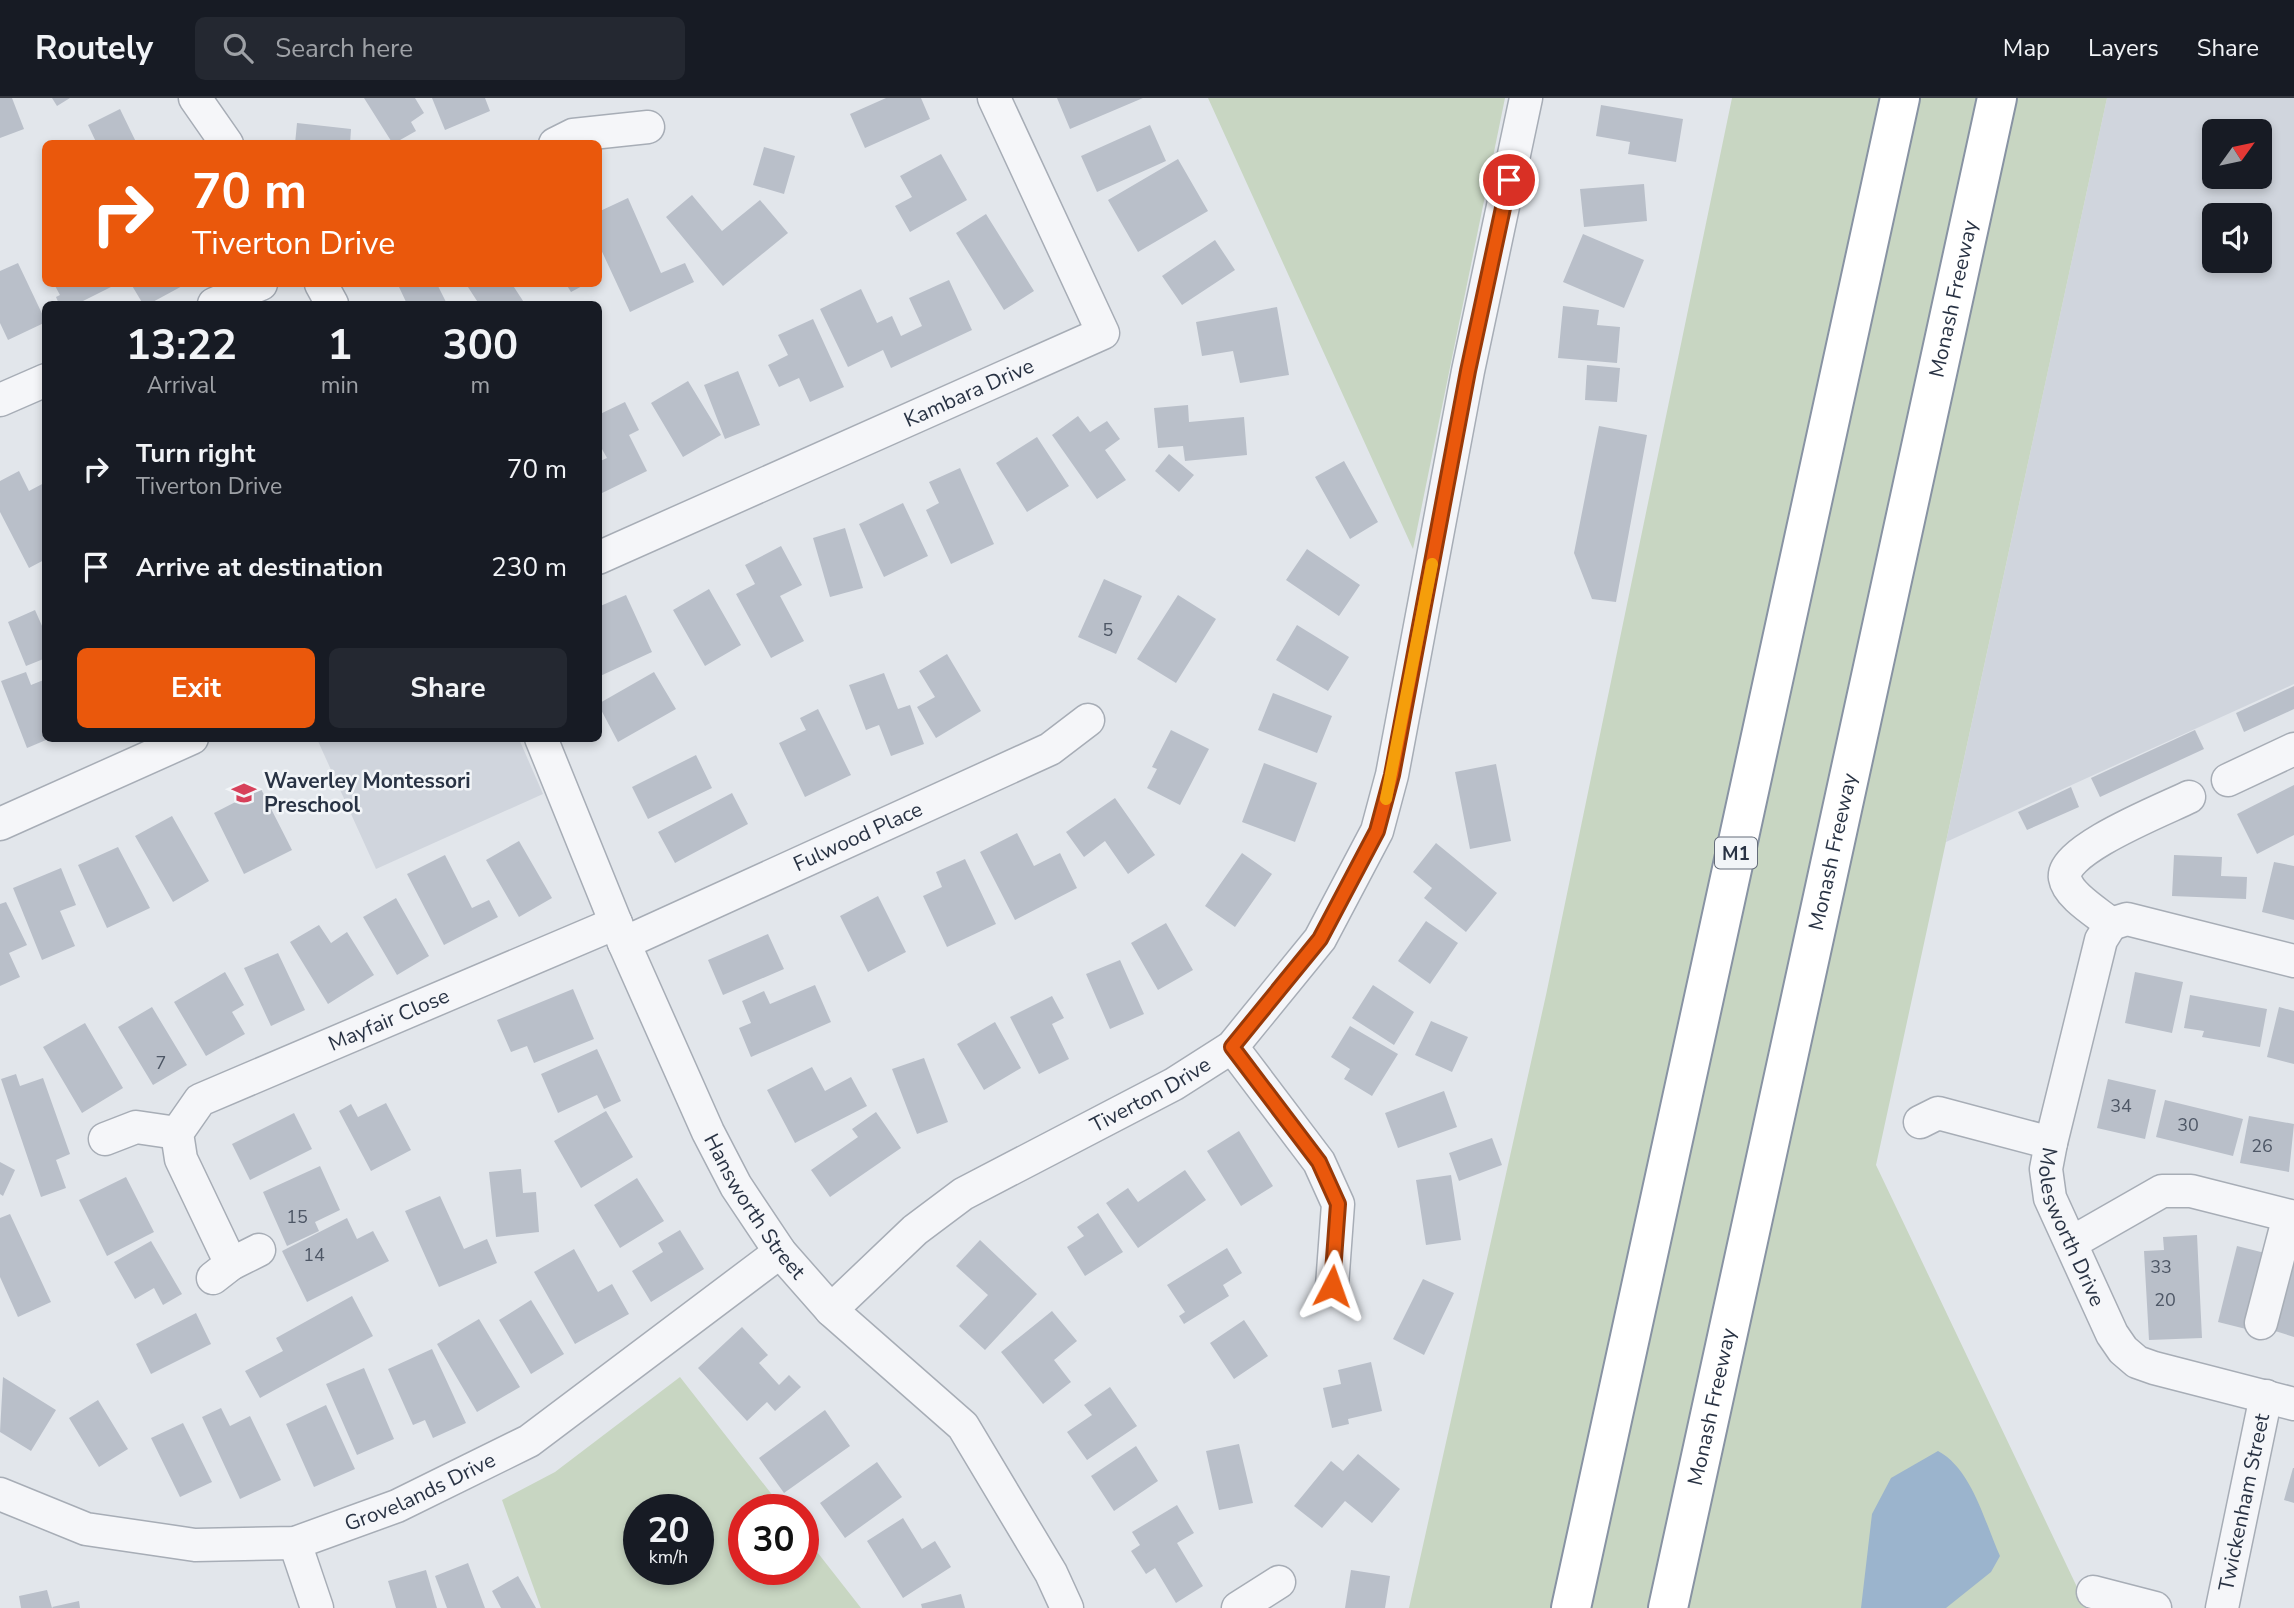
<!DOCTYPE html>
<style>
body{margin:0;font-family:"Nunito Sans",sans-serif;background:#242831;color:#f1f3f6;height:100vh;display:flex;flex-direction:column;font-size:26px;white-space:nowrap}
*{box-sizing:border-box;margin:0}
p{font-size:23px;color:#9ea1a6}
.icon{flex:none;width:38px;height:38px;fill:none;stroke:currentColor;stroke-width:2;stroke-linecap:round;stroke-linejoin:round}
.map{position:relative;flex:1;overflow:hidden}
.sheet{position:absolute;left:42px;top:203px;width:560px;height:441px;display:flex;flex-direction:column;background:#171b24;border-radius:10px;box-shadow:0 4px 10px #0003}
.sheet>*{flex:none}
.top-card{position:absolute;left:42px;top:42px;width:560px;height:147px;border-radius:10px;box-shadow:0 4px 10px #0003;background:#ea580c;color:#fff;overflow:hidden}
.needle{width:46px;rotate:57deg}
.buttons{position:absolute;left:2202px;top:21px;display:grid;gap:14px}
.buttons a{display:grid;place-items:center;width:70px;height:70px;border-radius:10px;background:#171b24;box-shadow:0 4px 10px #0003;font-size:35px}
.speed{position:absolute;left:623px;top:1396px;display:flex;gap:14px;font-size:35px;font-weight:700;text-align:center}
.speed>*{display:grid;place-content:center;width:91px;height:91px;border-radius:50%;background:#171b24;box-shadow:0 4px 10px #0003;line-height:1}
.speed small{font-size:18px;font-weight:400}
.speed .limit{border:10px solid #d22;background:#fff;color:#111}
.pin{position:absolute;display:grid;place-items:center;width:60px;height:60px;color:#fff;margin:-30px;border:4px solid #fff;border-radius:50%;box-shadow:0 2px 7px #0007}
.me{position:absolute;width:77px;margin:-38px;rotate:4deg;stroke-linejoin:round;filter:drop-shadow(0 0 5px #0008)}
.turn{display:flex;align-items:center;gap:24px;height:147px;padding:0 35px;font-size:32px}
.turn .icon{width:91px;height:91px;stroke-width:2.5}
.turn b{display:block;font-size:49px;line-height:60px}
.eta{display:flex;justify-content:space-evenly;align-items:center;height:119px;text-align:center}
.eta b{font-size:42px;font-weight:700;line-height:49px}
.primary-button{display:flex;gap:14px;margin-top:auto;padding:14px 35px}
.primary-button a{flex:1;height:80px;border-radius:10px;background:#ea580c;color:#fff;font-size:28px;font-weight:700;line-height:80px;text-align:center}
.primary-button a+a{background:#242831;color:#f1f3f6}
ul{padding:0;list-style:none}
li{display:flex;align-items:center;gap:21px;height:98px;padding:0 35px}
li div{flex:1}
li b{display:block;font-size:26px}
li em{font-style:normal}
header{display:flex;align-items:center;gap:42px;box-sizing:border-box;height:98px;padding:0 35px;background:#171b24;border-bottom:2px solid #363941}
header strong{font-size:33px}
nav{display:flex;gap:38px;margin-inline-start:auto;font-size:24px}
.search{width:490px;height:63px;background:#242831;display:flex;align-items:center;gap:18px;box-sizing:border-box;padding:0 24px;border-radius:10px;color:#9ea1a6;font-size:26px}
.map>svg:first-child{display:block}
.built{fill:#d0d5dd;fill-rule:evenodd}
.green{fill:#c8d6c2;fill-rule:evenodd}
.water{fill:#9bb4cd}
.building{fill:#b9bfc9}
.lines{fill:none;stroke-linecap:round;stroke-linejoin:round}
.minor-casing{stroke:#a7adb6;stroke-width:35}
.highway-casing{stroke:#8893a3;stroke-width:42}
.minor{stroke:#f5f6f9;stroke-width:32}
.highway{stroke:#fff;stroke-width:38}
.route-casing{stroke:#983908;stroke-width:18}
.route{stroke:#ea580c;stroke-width:12}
.slow{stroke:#f59e0b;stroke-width:12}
.labels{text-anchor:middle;stroke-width:5;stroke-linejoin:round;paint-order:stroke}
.number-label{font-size:18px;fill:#4d5665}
.shield{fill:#f2f5f8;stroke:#656d7a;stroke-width:2}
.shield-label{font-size:19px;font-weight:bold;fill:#293344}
.street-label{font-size:21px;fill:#293344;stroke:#f2f5f8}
.poi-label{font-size:21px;font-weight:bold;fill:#293344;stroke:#f2f5f8;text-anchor:start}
</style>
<header>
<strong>Routely</strong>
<div class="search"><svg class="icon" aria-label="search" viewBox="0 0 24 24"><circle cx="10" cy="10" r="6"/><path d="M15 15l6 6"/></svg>Search here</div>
<nav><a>Map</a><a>Layers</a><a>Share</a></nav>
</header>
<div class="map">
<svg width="2294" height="1510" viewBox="0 0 2294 1510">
<rect width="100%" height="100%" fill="#e2e6eb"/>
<path class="built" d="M2107,0H2294V586L1946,744ZM2214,33H2259V79H2214ZM2214,117H2259V163H2214Z
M317,641H519L543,696L376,771Z"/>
<path class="green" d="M1208,0H1505L1413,451Z
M1732,0H2107L1876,1067L2087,1510H1409L1546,897Z
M680,1279L784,1412H744V1472H803V1436L861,1510H541L502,1402L555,1374ZM698,1412V1472H639V1412Z"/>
<path class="water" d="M1938,1353C1972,1371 1985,1425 2000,1458L1991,1474L1946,1510H1861L1872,1416L1891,1380Z"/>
<path class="building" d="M0,0H12L24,31L0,40Z
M52,0H70L57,8Z
M364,0H415L424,15L411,24L416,33L393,46Z
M432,0H485L490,13L445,32Z
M886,0H921L930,21L865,50L850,16Z
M1057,0H1143L1070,31Z
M1601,7L1683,21L1676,64L1628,56L1630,44L1596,38Z
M120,11L137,46H97L88,27Z
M297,25L351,31L350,46H295Z
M1150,27L1166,63L1097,94L1081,58Z
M764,49L795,58L784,96L753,87Z
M941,56L967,102L910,134L895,108L912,99L900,78Z
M1178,61L1208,113L1138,154L1108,102Z
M1644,86L1647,123L1584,129L1580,91Z
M692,97L722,133L760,102L788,135L723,188L666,119Z
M628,100L661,175L685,165L694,184L630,214L598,145V114Z
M986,116L1034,193L1004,212L956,135Z
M1583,136L1644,162L1624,210L1563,184Z
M1215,142L1235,172L1182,207L1162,178Z
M18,165L46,224L8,242L0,225V173Z
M949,182L972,232L891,270L883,252L848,269L820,211L861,191L877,225L892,218L901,238L922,228L909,200Z
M54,186H112L113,188L83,203L84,206H59L56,199L60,197Z
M131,186H186L149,206H143Z
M406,186H437L447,206H407L399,189Z
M466,186H512L525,206H479Z
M566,186H586L571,194Z
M1563,208L1599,212L1597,227L1620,229L1617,265L1558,260Z
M1277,209L1289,277L1240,285L1233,253L1202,258L1196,224Z
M813,221L844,289L810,304L799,280L779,289L768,267L788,257L778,237Z
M1587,267L1620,270L1617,304L1585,302Z
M738,273L760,327L725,341L704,287Z
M688,283L721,337L683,359L651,305Z
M625,304L639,332L629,337L647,373L598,397V364L607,360L598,344V317Z
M1188,307L1189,324L1244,319L1247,357L1185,363L1183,348L1158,350L1154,310Z
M1078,318L1090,334L1107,323L1120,341L1105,352L1126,382L1097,401L1052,337Z
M1599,328L1647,337L1616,504L1592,501L1574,455Z
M1037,339L1069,388L1027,414L996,365Z
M1169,356L1194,377L1179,394L1155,373Z
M1344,363L1378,424L1350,441L1315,379Z
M960,370L994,446L951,466L926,412L939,405L929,384Z
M19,373L29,393L46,384V461L29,470L0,414V383Z
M903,405L928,458L884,479L859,426Z
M845,430L863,490L830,499L813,440Z
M781,448L802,487L780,498L804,543L771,560L736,496L755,486L745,467Z
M1307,451L1360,487L1339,518L1286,482Z
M1104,481L1142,498L1116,556L1078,539Z
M709,491L741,547L705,568L673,512Z
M626,497L652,554L598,579V509Z
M1178,497L1216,521L1176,585L1137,561Z
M35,512L46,537V560L26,568L8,524Z
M1297,527L1349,559L1328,593L1276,562Z
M947,556L981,613L936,640L917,609L935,599L919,573Z
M26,574L31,587L46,581V642L27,650L1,583Z
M654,574L676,611L618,644L598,606Z
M884,575L898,611L910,607L924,646L891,658L879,627L866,632L849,587Z
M2294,588V611L2244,634L2236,615Z
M1273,595L1332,618L1317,655L1258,632Z
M818,611L851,677L805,699L779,645L806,632L800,620Z
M1171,632L1209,651L1180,707L1147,690L1157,671L1152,669Z
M2195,632L2204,651L2100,699L2091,680Z
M696,657L712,690L648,721L632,689Z
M1264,665L1317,685L1295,744L1242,724Z
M1496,666L1511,743L1470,751L1455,674Z
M2294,687V737L2257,756L2237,716Z
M2071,689L2079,709L2027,732L2018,714Z
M261,691L292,752L244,776L214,715Z
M732,695L748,726L675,765L658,734Z
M1115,700L1155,757L1128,776L1105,743L1084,759L1066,734Z
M172,718L209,783L173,804L135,738Z
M1017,735L1034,768L1060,755L1077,790L1015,822L980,754Z
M519,743L552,800L519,819L486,762Z
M1436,745L1497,795L1466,834L1424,800L1432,790L1413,774Z
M118,749L150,810L107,830L78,767Z
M1242,755L1272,776L1235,829L1205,808Z
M445,757L472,810L489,802L498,819L444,847L407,776Z
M2174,757L2222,759L2221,778L2247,779L2246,801L2172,798Z
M965,761L996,826L947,849L923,798L942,789L936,774Z
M2274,764L2294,768V822L2262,814Z
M61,770L76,807L60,813L75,848L42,862L13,790Z
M878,798L906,854L868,874L840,818Z
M396,800L429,858L397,877L363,819Z
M6,804L27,847L9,855L20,879L0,888V806Z
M1426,823L1458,845L1430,886L1398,863Z
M1166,825L1193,872L1158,892L1131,845Z
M319,827L331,845L347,834L374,877L328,906L290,844Z
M768,836L784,871L723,897L708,862Z
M278,855L305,912L271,928L244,870Z
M1120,862L1144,916L1110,931L1086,876Z
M225,874L244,907L232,914L245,936L206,958L174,904Z
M2135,874L2183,884L2172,935L2125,925Z
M815,887L831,924L751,959L739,930L751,925L742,903L764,893L770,906Z
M1373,887L1414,914L1394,947L1352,920Z
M573,891L594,941L534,965L527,948L511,954L497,922Z
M2190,897L2267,911L2260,949L2202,939L2204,933L2184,930Z
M1052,898L1064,920L1052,926L1069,961L1039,976L1010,919Z
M152,909L187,967L153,987L118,929Z
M2279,909L2294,913V966L2267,959Z
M1431,923L1468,939L1452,974L1415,957Z
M995,924L1021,970L984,992L957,946Z
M85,925L123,990L82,1015L43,949Z
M1350,928L1398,956L1372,998L1344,981L1350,971L1331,959Z
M597,951L621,1003L604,1011L597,997L558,1015L541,976Z
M924,960L948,1024L917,1036L892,971Z
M812,969L825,993L851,979L867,1008L795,1045L767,992Z
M16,976L20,988L43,980L70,1056L56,1062L66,1090L41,1099L1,981Z
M2108,981L2156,992L2145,1041L2097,1030Z
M1444,993L1457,1029L1398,1050L1385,1015Z
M2165,1002L2243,1021L2233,1058L2156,1039Z
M386,1005L411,1052L371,1073L339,1013L351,1006L358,1019Z
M606,1013L633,1059L581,1090L554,1043Z
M876,1014L901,1050L830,1099L811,1072L858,1039L852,1031Z
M294,1015L312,1051L250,1082L232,1046Z
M2249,1018L2294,1026L2289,1074L2240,1065Z
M1239,1033L1273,1088L1241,1108L1207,1053Z
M1492,1040L1502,1067L1459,1083L1449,1055Z
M0,1064L15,1072L3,1098L0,1096Z
M320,1068L340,1112L315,1124L319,1133L287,1148L263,1094Z
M521,1071L523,1095L536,1094L539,1134L496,1139L489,1074Z
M1185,1072L1206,1102L1138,1150L1106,1105L1128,1090L1138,1104Z
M1451,1077L1461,1142L1426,1147L1416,1082Z
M126,1079L154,1134L107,1158L79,1102Z
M637,1080L664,1123L620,1150L594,1107Z
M440,1098L464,1151L487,1141L497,1165L439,1189L405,1113Z
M1098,1115L1123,1154L1085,1178L1067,1149L1084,1138L1077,1129Z
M10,1116L51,1204L18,1219L0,1179V1120Z
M347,1120L357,1141L373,1133L389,1163L307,1204L282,1153Z
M680,1132L704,1171L651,1204L632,1173L663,1154L658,1145Z
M2197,1137L2202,1240L2149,1242L2144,1153L2164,1152L2163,1139Z
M980,1142L1037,1196L985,1252L959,1228L988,1197L956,1168Z
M151,1143L182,1196L163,1207L154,1190L135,1201L114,1164Z
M2237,1148L2265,1155L2246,1231L2218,1224Z
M1227,1150L1242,1175L1223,1187L1229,1198L1184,1226L1179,1218L1185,1214L1167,1187Z
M574,1151L598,1194L612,1186L629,1216L575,1246L534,1174Z
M2292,1167L2294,1168V1239L2272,1232Z
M1423,1181L1454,1195L1424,1257L1393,1241Z
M352,1198L373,1238L260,1300L245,1273L283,1253L276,1240Z
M531,1202L564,1256L531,1276L499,1222Z
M1052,1213L1077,1243L1054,1262L1071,1284L1043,1306L1001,1254Z
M196,1215L211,1246L151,1276L136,1246Z
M479,1221L520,1289L477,1314L437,1246Z
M1244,1222L1268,1258L1234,1281L1210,1245Z
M742,1229L768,1257L759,1265L779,1287L789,1277L801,1289L775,1313L767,1304L747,1323L698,1270Z
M432,1251L466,1325L433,1340L425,1322L413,1327L388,1271Z
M1371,1264L1382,1313L1348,1321L1349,1326L1332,1330L1323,1290L1341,1286L1338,1272Z
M364,1270L394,1341L357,1357L326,1286Z
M3,1279L56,1312L31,1353L0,1334Z
M1110,1289L1137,1328L1087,1362L1067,1334L1092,1317L1084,1307Z
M98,1302L128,1351L99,1369L69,1320Z
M326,1307L355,1371L314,1389L286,1326Z
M221,1310L230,1328L250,1318L281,1382L240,1401L202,1319Z
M825,1312L850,1348L784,1395L759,1360Z
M183,1325L212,1384L180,1399L151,1340Z
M1239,1346L1253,1405L1219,1412L1206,1353Z
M1136,1348L1158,1383L1114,1413L1091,1378Z
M1358,1356L1400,1391L1372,1425L1345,1403L1322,1430L1294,1408L1331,1363L1343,1373Z
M877,1364L902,1399L845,1440L820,1405Z
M2293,1370H2294V1405L2284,1402Z
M1177,1407L1194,1435L1177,1445L1203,1488L1176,1505L1155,1470L1146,1476L1131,1453L1140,1447L1132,1434Z
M903,1420L922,1451L935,1443L951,1469L903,1500L867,1443Z
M468,1465L485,1510H447L435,1478Z
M426,1472L437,1510H396L388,1483Z
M1351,1472L1390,1478L1385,1510H1345Z
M518,1478L536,1510H501L492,1493Z
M47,1492L52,1510H21L19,1498Z
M961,1496L965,1510H922L921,1506Z
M79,1503L80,1510H53L52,1509Z"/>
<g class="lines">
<g class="minor-casing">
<g id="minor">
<path d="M195,0L227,46"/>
<path d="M555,46L573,37L648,29"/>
<path d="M321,186L332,206"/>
<path d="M214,206L261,186"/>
<path d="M0,302L46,282"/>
<path id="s1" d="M598,460L1103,235L994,0"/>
<path id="s2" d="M541,640L624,845L708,1034L736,1088L780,1154L831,1212L963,1328L1051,1475L1067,1510"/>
<path d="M2228,682L2294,651"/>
<path d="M0,726L192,640"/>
<path id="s3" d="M2111,826L2101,842L2051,1045L2046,1071L2050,1100L2112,1236L2123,1252L2137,1264L2154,1270L2294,1306"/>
<path d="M2111,826C2098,815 2068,798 2065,780C2060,752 2165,711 2189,699"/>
<path d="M2111,826L2127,821L2294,863"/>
<path id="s4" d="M624,845L1050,651L1088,622"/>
<path d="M1232,949L1319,1064L1338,1106L1332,1188"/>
<path d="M1920,1024L1938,1015L2051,1045"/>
<path d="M105,1041L136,1029L177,1035"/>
<path d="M2071,1145L2162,1093H2191L2294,1119"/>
<path id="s5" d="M231,1166L181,1061L177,1035L200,1002L616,825"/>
<path d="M213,1180L231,1166L259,1152"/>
<path id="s6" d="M831,1212L915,1132L963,1096L1174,986L1232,949L1320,841L1377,733L1392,677L1468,273L1526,0"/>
<path d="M2261,1225L2289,1118"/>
<path id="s7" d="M0,1396L86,1431L195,1447L295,1445L397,1408L529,1343L780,1154"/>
<path d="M295,1445L317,1510"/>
<path d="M2093,1494L2155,1510"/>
<path d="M1238,1510L1279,1484"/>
<path id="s8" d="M2222,1510L2266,1298"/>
</g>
</g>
<g class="highway-casing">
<g id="highway">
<path d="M1571,1510L1900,0"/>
<path id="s9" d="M1668,1510L1997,0"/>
</g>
</g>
<use href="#minor" class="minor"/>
<use href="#highway" class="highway"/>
</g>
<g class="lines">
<g class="route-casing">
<path id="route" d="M1332,1188L1338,1106L1319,1064L1232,949L1320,841L1377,733L1392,677L1468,273L1509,82"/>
</g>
<use href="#route" class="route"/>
<path class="slow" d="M1386,701L1432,466"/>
</g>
<defs>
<g id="school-bare" transform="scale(1.89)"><path d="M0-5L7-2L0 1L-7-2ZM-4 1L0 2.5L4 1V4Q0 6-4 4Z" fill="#d7405a" stroke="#f2f5f8" stroke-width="2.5" paint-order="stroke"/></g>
</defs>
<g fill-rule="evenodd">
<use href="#school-bare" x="244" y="695"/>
</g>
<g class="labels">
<g class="number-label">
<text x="1108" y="538">5</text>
<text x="161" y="971">7</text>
<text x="2121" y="1014">34</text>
<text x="2188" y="1033">30</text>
<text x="2262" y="1054">26</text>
<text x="297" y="1125">15</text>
<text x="314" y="1163">14</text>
<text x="2161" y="1175">33</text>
<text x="2165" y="1208">20</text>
</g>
<rect class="shield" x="1715" y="739.5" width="42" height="31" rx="5"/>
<g class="shield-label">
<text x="1736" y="762">M1</text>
</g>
<g class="street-label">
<text dy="7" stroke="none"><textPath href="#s9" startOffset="1340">Monash Freeway</textPath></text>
<text dy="7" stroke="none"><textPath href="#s1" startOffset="406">Kambara Drive</textPath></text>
<text dy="7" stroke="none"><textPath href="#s4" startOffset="257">Fulwood Place</textPath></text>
<text dy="7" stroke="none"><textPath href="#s9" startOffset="774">Monash Freeway</textPath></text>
<text dy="7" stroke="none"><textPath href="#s5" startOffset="388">Mayfair Close</textPath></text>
<text dy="7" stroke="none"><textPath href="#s6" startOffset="388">Tiverton Drive</textPath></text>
<text dy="7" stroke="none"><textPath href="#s2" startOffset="516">Hansworth Street</textPath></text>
<text dy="7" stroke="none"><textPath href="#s3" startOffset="317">Molesworth Drive</textPath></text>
<text dy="7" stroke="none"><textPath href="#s9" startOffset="206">Monash Freeway</textPath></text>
<text dy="7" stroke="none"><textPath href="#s7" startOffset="438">Grovelands Drive</textPath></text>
<text dy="7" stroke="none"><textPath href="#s8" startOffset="108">Twickenham Street</textPath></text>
</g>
<g class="poi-label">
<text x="264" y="690">Waverley Montessori<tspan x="264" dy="24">Preschool</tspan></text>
</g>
</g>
</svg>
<div class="buttons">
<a><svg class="needle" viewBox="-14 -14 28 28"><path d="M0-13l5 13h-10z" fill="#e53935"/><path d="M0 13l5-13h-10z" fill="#9ea1a6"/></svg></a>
<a><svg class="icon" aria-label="sound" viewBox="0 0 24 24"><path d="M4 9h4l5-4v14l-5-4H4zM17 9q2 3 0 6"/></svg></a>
</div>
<div class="speed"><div>20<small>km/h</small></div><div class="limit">30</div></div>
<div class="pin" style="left:1509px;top:82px;background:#d93025"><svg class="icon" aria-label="arrive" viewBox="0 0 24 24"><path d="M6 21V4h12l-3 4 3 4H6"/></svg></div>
<svg class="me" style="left:1332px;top:1188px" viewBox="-20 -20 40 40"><path d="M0-17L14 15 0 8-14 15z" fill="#ea580c" stroke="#fff" stroke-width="4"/></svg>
<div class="top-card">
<div class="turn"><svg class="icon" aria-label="right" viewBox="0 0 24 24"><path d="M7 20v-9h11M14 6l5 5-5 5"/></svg><div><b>70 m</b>Tiverton Drive</div></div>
</div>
<section class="sheet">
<div class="eta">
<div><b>13:22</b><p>Arrival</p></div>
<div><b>1</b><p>min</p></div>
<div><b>300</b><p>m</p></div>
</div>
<ul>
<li><svg class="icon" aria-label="right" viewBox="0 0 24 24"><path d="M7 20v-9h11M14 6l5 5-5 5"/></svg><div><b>Turn right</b><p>Tiverton Drive</p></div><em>70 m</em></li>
<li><svg class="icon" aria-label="arrive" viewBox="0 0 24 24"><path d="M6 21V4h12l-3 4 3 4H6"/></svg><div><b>Arrive at destination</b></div><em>230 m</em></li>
</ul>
<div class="primary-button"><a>Exit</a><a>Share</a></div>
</section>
</div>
